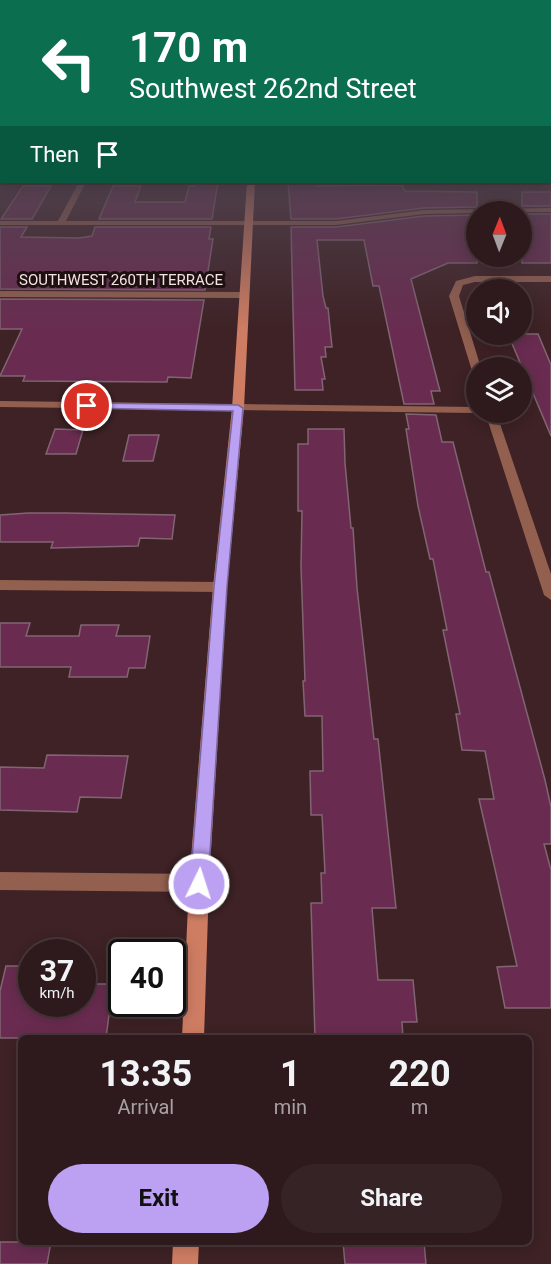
<!DOCTYPE html>
<style>
body{margin:0;font-family:Roboto,sans-serif;background:#362325;color:#f1f3f6;height:100vh;display:flex;flex-direction:column;font-size:22px;white-space:nowrap}
*{box-sizing:border-box;margin:0}
p{font-size:20px;color:#a7a1a3}
.icon{flex:none;width:33px;height:33px;fill:none;stroke:currentColor;stroke-width:2;stroke-linecap:round;stroke-linejoin:round}
.map{position:relative;flex:1;overflow:hidden}
.panel{position:absolute;left:18px;top:1035px;width:514px;height:210px;display:flex;flex-direction:column;background:#2e1a1c;border-radius:9px;box-shadow:0 3px 15px #0003,0 0 0 2px #49383b}
.panel>*{flex:none}
.guide{position:absolute;left:0px;top:0px;width:552px;height:183px;box-shadow:0 3px 15px #0003,0 0 0 2px #49383b;background:#0b6e4f;color:#fff;overflow:hidden}
.needle{width:39px;rotate:1deg}
.tools{position:absolute;left:466px;top:201px;display:grid;gap:12px}
.tools a{display:grid;place-items:center;width:66px;height:66px;border-radius:50%;background:#2e1a1c;box-shadow:0 3px 15px #0003,0 0 0 2px #49383b;font-size:30px}
.speed{position:absolute;left:18px;top:939px;display:flex;gap:12px;font-size:30px;font-weight:700;text-align:center}
.speed>*{display:grid;place-content:center;width:78px;height:78px;border-radius:50%;background:#2e1a1c;box-shadow:0 3px 15px #0003,0 0 0 2px #49383b;line-height:1}
.speed small{font-size:15px;font-weight:400}
.speed .limit{border:3px solid #111;border-radius:9px;background:#fff;color:#111}
.pin{position:absolute;display:grid;place-items:center;width:51px;height:51px;color:#fff;margin:-26px;border:3px solid #fff;border-radius:50%;box-shadow:0 2px 6px #0007}
.me{position:absolute;width:66px;margin:-33px;rotate:4deg;stroke-linejoin:round;filter:drop-shadow(0 0 4px #0008)}
.turn{display:flex;align-items:center;gap:21px;height:126px;padding:0 30px;font-size:27px}
.turn .icon{width:78px;height:78px;stroke-width:2.5}
.turn b{display:block;font-size:42px;line-height:51px}
.then{display:flex;align-items:center;height:57px;padding:0 30px;background:#0003;gap:12px;font-size:22px}
.eta{display:flex;justify-content:space-evenly;align-items:center;height:102px;text-align:center}
.eta b{font-size:36px;font-weight:700;line-height:42px}
.action{display:flex;gap:12px;margin-top:auto;padding:12px 30px}
.action a{flex:1;height:69px;border-radius:36px;background:#bca0f2;color:#111;font-size:24px;font-weight:700;line-height:69px;text-align:center}
.action a+a{background:#362325;color:#f1f3f6}
.map>svg:first-child{display:block}
.building{fill:#692c50;stroke:#826473;stroke-width:1.5}
.lines{fill:none;stroke-linecap:round;stroke-linejoin:round}
.street{fill:#936050;fill-rule:evenodd}
.secondary{fill:#ce7d63;fill-rule:evenodd}
.route{fill:#bca0f2;stroke:#7a689d;stroke-width:1.5}
.labels{text-anchor:middle;stroke-width:6;stroke-linejoin:round;paint-order:stroke}
.far-street-label{font-size:15px;fill:#f6e2e3;stroke:#1d1011}
</style>
<div class="map">
<svg width="551" height="1264" viewBox="0 0 551 1264">
<rect width="100%" height="100%" fill="#3e2225"/>
<path class="building" d="M196,182H218L212,219H99L113,186H141L135,202H185L189,186H195Z
M288,182H316V186L402,185L405,191L477,192V207L424,208L336,219H291Z
M23,186H51L32,219H1Z
M522,192H551V206H522Z
M522,214H551V263H522Z
M477,215V263H448L411,279L440,391H431L434,404H404L379,286H373L364,240H317L323,296L326,308H328L332,347H325L326,357H321L325,379H322L323,390H295L291,227H336L424,216Z
M0,227H27L21,237L79,238L92,236L95,227H211L209,239H213L205,290L0,289Z
M0,299L204,300L191,378L168,377L167,382L23,381L25,376H0L22,329H0Z
M508,334H538L551,365V436Z
M406,414L436,415L442,442H453L486,572H489L545,780L551,807V844H544L551,870V1008H505L497,967L517,966L479,799H494L485,751L462,750L456,714H460L443,630H447L433,559H430L418,506L406,429H409Z
M55,429L83,430L76,454H46Z
M308,429H344L345,463L351,528H353L357,588L374,739H378L396,908H372L378,980H413L417,1022H402L403,1038H315L311,903H322L321,873H325L322,815H311L310,771H323L322,716H305L303,681H305L301,567L302,511H298V444H308Z
M129,435H159L153,461H123Z
M28,513H65L175,515L172,539L140,538L138,546L51,548L53,542H0V515Z
M0,623H30L26,636H79L81,625H119L116,636H150L145,668H129L127,677H69L71,667H0Z
M47,755L128,756L121,798L80,797L77,812L0,810V767L44,768Z
M6,966H32V1004H82V984H113L106,1038H0V991Z
M0,1242H51L47,1264H0Z
M343,1242H424L426,1264H345Z"/>
<g class="lines">
<path class="street" d="M550,158H551V162H550Z
M79,182H86L66,221H336L424,210L551,208V212H477V213L424,214L336,225H0V221H58Z
M475,276H551V282H475L463,285L459,296L481,368H477V374L472,371L449,296L456,281Z
M0,291L243,292L248,295L243,298L0,297Z
M0,401L477,407V412H480L477,413L0,407Z
M485,412H496L551,574V600L544,595Z
M0,580L220,582L227,587L220,592L0,590Z
M0,872L199,874L206,877L209,883L206,889L199,892L0,890Z"/>
<path class="secondary" d="M247,182H255L244,408L227,587L209,883L204,1038H182L189,883L213,587L232,408Z
M173,1242H199L198,1264H172Z"/>
</g>
<linearGradient id="sky" x2="0" y2="1"><stop stop-color="#221314"/><stop offset="0.47" stop-color="#524451"/><stop offset="1" stop-color="#524451" stop-opacity="0"/></linearGradient>
<rect width="551" height="331" fill="url(#sky)"/>
<path class="route" d="M87,403L238,405L243,408L227,587L208,884L205,889L199,891L193,889L190,884L214,587L233,411L84,408L82,406Z"/>
<g class="labels">
<g class="far-street-label">
<text x="121" y="285">SOUTHWEST 260TH TERRACE</text>
</g>
</g>
</svg>
<div class="tools">
<a><svg class="needle" viewBox="-14 -14 28 28"><path d="M0-13l5 13h-10z" fill="#e53935"/><path d="M0 13l5-13h-10z" fill="#a7a1a3"/></svg></a>
<a><svg class="icon" aria-label="sound" viewBox="0 0 24 24"><path d="M4 9h4l5-4v14l-5-4H4zM17 9q2 3 0 6"/></svg></a>
<a><svg class="icon" aria-label="layers" viewBox="0 0 24 24"><path d="M12 4l9 5-9 5-9-5zM3 14l9 5 9-5"/></svg></a>
</div>
<div class="speed"><div>37<small>km/h</small></div><div class="limit">40</div></div>
<div class="pin" style="left:87px;top:406px;background:#d93025"><svg class="icon" aria-label="arrive" viewBox="0 0 24 24"><path d="M6 21V4h12l-3 4 3 4H6"/></svg></div>
<svg class="me" style="left:199px;top:884px" viewBox="-20 -20 40 40"><circle r="17" fill="#bca0f2" stroke="#fff" stroke-width="3"/><path d="M0-11L8 9 0 5-8 9z" fill="#fff"/></svg>
<div class="guide">
<div class="turn"><svg class="icon" aria-label="left" viewBox="0 0 24 24"><path d="M17 20v-9H6M10 6l-5 5 5 5"/></svg><div><b>170 m</b>Southwest 262nd Street</div></div>
<div class="then">Then<svg class="icon" aria-label="arrive" viewBox="0 0 24 24"><path d="M6 21V4h12l-3 4 3 4H6"/></svg></div>
</div>
<section class="panel">
<div class="eta">
<div><b>13:35</b><p>Arrival</p></div>
<div><b>1</b><p>min</p></div>
<div><b>220</b><p>m</p></div>
</div>
<div class="action"><a>Exit</a><a>Share</a></div>
</section>
</div>
